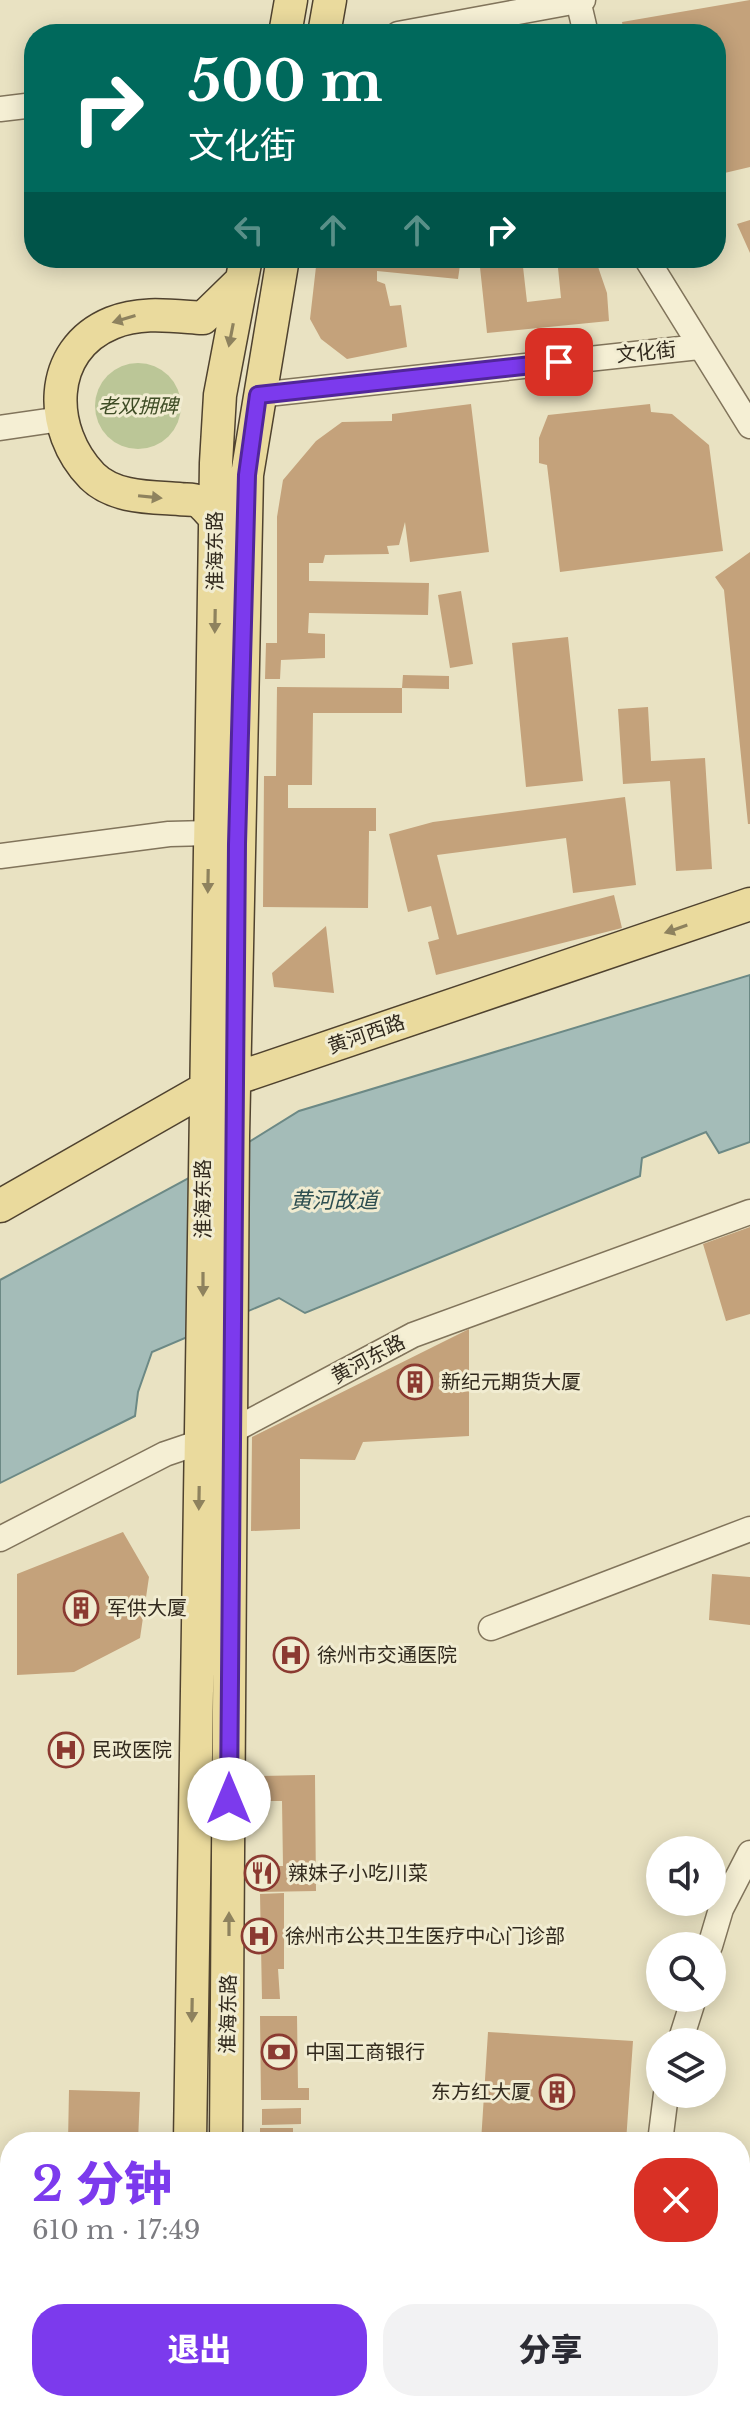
<!DOCTYPE html>
<html lang="zh">
<meta charset="utf-8">
<style>
body{margin:0;font-family:"Libre Baskerville","Noto Sans SC",serif;background:#f2f2f3;color:#2b2b33;height:100vh;display:flex;flex-direction:column;font-size:30px;white-space:nowrap}
*{box-sizing:border-box;margin:0}
p{font-size:26px;color:#7c7c81}
.icon{flex:none;width:44px;height:44px;fill:none;stroke:currentColor;stroke-width:2;stroke-linecap:round;stroke-linejoin:round}
.map{position:relative;flex:1;overflow:hidden}
.sheet{position:absolute;left:0px;top:2132px;width:750px;height:280px;display:flex;flex-direction:column;background:#fff;border-radius:32px 32px 0 0;box-shadow:0 4px 20px #0003}
.sheet>*{flex:none}
.guide{position:absolute;left:24px;top:24px;width:702px;height:244px;border-radius:32px;box-shadow:0 4px 20px #0003;background:#00695c;color:#fff;overflow:hidden}
.tools{position:absolute;left:646px;top:1836px;display:grid;gap:16px}
.tools a{display:grid;place-items:center;width:80px;height:80px;border-radius:50%;background:#fff;box-shadow:0 4px 20px #0003;font-size:40px}
.pin{position:absolute;display:grid;place-items:center;width:68px;height:68px;color:#fff;margin:-34px;border-radius:16px;box-shadow:0 4px 12px #0006}
.me{position:absolute;width:88px;margin:-44px;rotate:0deg;stroke-linejoin:round;filter:drop-shadow(0 0 6px #0008)}
.turn{display:flex;align-items:center;gap:28px;height:168px;padding:0 32px;font-size:36px}
.turn .icon{width:104px;height:104px;stroke-width:2.5}
.turn b{display:block;font-size:56px;line-height:68px}
.lanes{display:flex;align-items:center;height:76px;padding:0 32px;background:#0003;justify-content:center;gap:40px;direction:ltr}
.lanes .off{opacity:.35}
.round{display:grid;place-items:center;flex:none;width:84px;height:84px;border-radius:32px;background:#f2f2f3}
.head{display:flex;align-items:center;justify-content:space-between;height:136px;padding:0 32px}
h1{font-size:48px;font-weight:800;line-height:60px;color:#7c3aed}
.button{display:flex;gap:16px;margin-top:auto;padding:16px 32px}
.button a{flex:1;height:92px;border-radius:32px;background:#7c3aed;color:#fff;font-size:32px;font-weight:800;line-height:92px;text-align:center}
.button a+a{background:#f2f2f3;color:#2b2b33}
.map>svg:first-child{display:block}
.green{fill:#bbc697}
.water{fill:#a4bcb8;stroke:#6c8985;stroke-width:2}
.building{fill:#c4a27b}
.lines{fill:none;stroke-linecap:round;stroke-linejoin:round}
.minor-casing{stroke:#81745b;stroke-width:27}
.major-casing{stroke:#4f422f;stroke-width:35}
.minor{stroke:#f5efd4;stroke-width:24}
.major{stroke:#eada9d;stroke-width:32}
.oneway{fill:#8e825e}
.route-casing{stroke:#51269a;stroke-width:20}
.route{stroke:#7c3aed;stroke-width:14}
.labels{text-anchor:middle;stroke-width:6;stroke-linejoin:round;paint-order:stroke}
.street-label{font-size:20px;fill:#322a1e;stroke:#f1ecd1}
.park-label{font-size:20px;font-style:italic;fill:#3f4d26;stroke:#f1ecd1}
.poi-label{font-size:20px;fill:#322a1e;stroke:#f1ecd1;text-anchor:start}
.water-label{font-size:22px;font-style:italic;fill:#2e4f51;stroke:#f1ecd1}
</style>
<div class="map">
<svg width="750" height="2412" viewBox="0 0 750 2412">
<rect width="100%" height="100%" fill="#e9e2c2"/>
<path class="green" d="M95 406a43 43 0 1 1 86 0a43 43 0 1 1-86 0Z"/>
<path class="water" d="M750,975V1142L719,1153L706,1132L642,1158L640,1176L305,1313L279,1298L152,1352L138,1392L135,1416L0,1483V1280L202,1171L299,1111Z"/>
<path class="building" d="M750,0V167L716,175V34H624L622,22Z
M750,220V253L737,224Z
M317,258H461L458,279L377,271V281L385,284L390,306L401,305L407,347L347,359L321,339L310,319Z
M479,258H522L527,302L561,298L557,258H595L607,293L609,321L487,333Z
M471,404L489,552L410,562L405,522L399,545L387,546L389,554L325,555L323,563H309V581L429,583L428,615L309,613L308,633L325,634V658L281,660L280,679H265L266,643H277V517L283,480L316,441L342,422L392,421V414Z
M650,404L651,412L672,414L709,445L723,551L560,572L547,465L539,463V438L548,415Z
M750,552V824H748L724,590L715,577Z
M461,591L473,664L450,668L438,595Z
M568,637L583,781L526,787L512,643Z
M403,675L449,676V689L402,688Z
M277,687L402,688V713H313L312,785H288V808H376V831H369L368,908L263,907L264,776H276Z
M648,707L651,761L705,758L712,869L676,871L670,781L623,784L618,709Z
M625,797L636,885L573,893L566,838L437,855L457,935L614,895L622,928L436,975L428,942L439,939L431,906L408,912L389,834L433,822Z
M326,926L334,993L274,987L272,973Z
M750,1227V1314L726,1321L703,1244Z
M469,1329V1436L363,1442L355,1460L300,1459V1529L251,1531L252,1437Z
M123,1532L149,1577L140,1638L74,1672L17,1675V1574Z
M712,1574L750,1577V1625L709,1620Z
M315,1775L316,1891L259,1892V1866H283L282,1801H260V1776Z
M284,1893V1969H278L280,1999H262L260,1894Z
M260,2016H297L298,2088H309V2100H261Z
M488,2032L633,2041L626,2142H481Z
M69,2090L140,2092L138,2142H68Z
M301,2108V2124L262,2125V2109Z
M260,2128H293V2142H260Z
M0,2384L10,2385V2402H96L95,2407L122,2412H0Z"/>
<g class="lines">
<g class="minor-casing">
<path id="minor" d="M578,0L586,34
M398,34L583,0
M0,109L34,105
M646,258L750,426
M258,395L699,347
M0,428L61,419
M0,856L169,834L209,833
M0,1539L165,1454L230,1432L413,1335L750,1212
M491,1628L750,1529
M710,1946L721,1909L750,1853
M680,2042L694,1998
M660,2142L666,2094
M182,2412L183,2402
M217,2412V2402
M594,2412L595,2402"/>
</g>
<g class="major-casing">
<path id="major" d="M285,34L291,0
M324,34L330,0
M215,518C210,513 203,503 197,501C193,499 184,500 179,499C150,497 114,498 92,476C48,431 46,350 112,323C141,311 172,316 203,318L242,280
M0,1206L205,1089L750,904
M190,2142L216,463L220,395L246,258
M226,2142L233,1136L247,475L283,258
M0,2328L10,2329
M0,2354L10,2355
M740,2401L750,2402
M464,2402L563,2412"/>
</g>
<use href="#minor" class="minor"/>
<use href="#major" class="major"/>
</g>
<defs><path id="oneway-solid" d="M-6-.8H1V-3.2L6.5 0L1 3.2V.8H-6Z" transform="scale(2)"/></defs>
<g class="oneway">
<use href="#oneway-solid" transform="translate(124 319) rotate(163)"/>
<use href="#oneway-solid" transform="translate(231 335) rotate(101)"/>
<use href="#oneway-solid" transform="translate(150 497) rotate(6)"/>
<use href="#oneway-solid" transform="translate(215 621) rotate(91)"/>
<use href="#oneway-solid" transform="translate(208 881) rotate(91)"/>
<use href="#oneway-solid" transform="translate(676 929) rotate(161)"/>
<use href="#oneway-solid" transform="translate(203 1284) rotate(90)"/>
<use href="#oneway-solid" transform="translate(199 1498) rotate(91)"/>
<use href="#oneway-solid" transform="translate(229 1924) rotate(-90)"/>
<use href="#oneway-solid" transform="translate(192 2010) rotate(91)"/>
</g>
<g class="lines">
<g class="route-casing">
<path id="route" d="M229,1799L237,844L247,475L258,395L559,362"/>
</g>
<use href="#route" class="route"/>
</g>
<defs>
<g id="building-ring" transform="scale(1.8)"><circle r="9.5" fill="#f1ecd1" stroke="#8b3a31" stroke-width="1.5"/><path d="M-4-6H4V6H1V3H-1V6H-4ZM-2.5-4.3h1.7v1.8h-1.7ZM.8-4.3h1.7v1.8H.8ZM-2.5-1h1.7V.8h-1.7ZM.8-1h1.7V.8H.8Z" fill="#8b3a31"/></g>
<g id="hospital-ring" transform="scale(1.8)"><circle r="9.5" fill="#f1ecd1" stroke="#8b3a31" stroke-width="1.5"/><path d="M-5-5h3v3.5h4V-5h3V5h-3V1.5h-4V5h-3Z" fill="#8b3a31"/></g>
<g id="restaurant-ring" transform="scale(1.8)"><circle r="9.5" fill="#f1ecd1" stroke="#8b3a31" stroke-width="1.5"/><path d="M-5-6h1v4h1v-4h1v4h1v-4h1v5L-1.5 .5V6h-2V.5L-5-1ZM5-6V6H3V1.5H1.5Q1.5-4 5-6Z" fill="#8b3a31"/></g>
<g id="bank-ring" transform="scale(1.8)"><circle r="9.5" fill="#f1ecd1" stroke="#8b3a31" stroke-width="1.5"/><path d="M-6-4H6V4H-6ZM0-2.3a2.3 2.3 0 1 0 0 4.6a2.3 2.3 0 1 0 0-4.6Z" fill="#8b3a31"/></g>
</defs>
<g fill-rule="evenodd">
<use href="#building-ring" x="415" y="1382"/>
<use href="#building-ring" x="81" y="1608"/>
<use href="#hospital-ring" x="291" y="1655"/>
<use href="#hospital-ring" x="66" y="1750"/>
<use href="#restaurant-ring" x="262" y="1873"/>
<use href="#hospital-ring" x="259" y="1936"/>
<use href="#bank-ring" x="279" y="2052"/>
<use href="#building-ring" x="557" y="2092"/>
</g>
<g class="labels">
<g class="street-label">
<text transform="translate(646 352) rotate(-6)" y="7">文化街</text>
<text transform="translate(215 551) rotate(-90)" y="7">淮海东路</text>
<text transform="translate(366 1034) rotate(-19)" y="7">黄河西路</text>
<text transform="translate(203 1199) rotate(-90)" y="7">淮海东路</text>
<text transform="translate(368 1359) rotate(-28)" y="7">黄河东路</text>
<text transform="translate(228 2014) rotate(-89)" y="7">淮海东路</text>
</g>
<g class="park-label">
<text x="138" y="413">老双拥碑</text>
</g>
<g class="poi-label">
<text x="441" y="1389">新纪元期货大厦</text>
<text x="107" y="1615">军供大厦</text>
<text x="317" y="1662">徐州市交通医院</text>
<text x="92" y="1757">民政医院</text>
<text x="288" y="1880">辣妹子小吃川菜</text>
<text x="285" y="1943">徐州市公共卫生医疗中心门诊部</text>
<text x="305" y="2059">中国工商银行</text>
<text x="531" y="2099" text-anchor="end">东方红大厦</text>
</g>
<g class="water-label">
<text x="334" y="1208">黄河故道</text>
</g>
</g>
</svg>
<div class="tools">
<a><svg class="icon" aria-label="sound" viewBox="0 0 24 24"><path d="M4 9h4l5-4v14l-5-4H4zM17 9q2 3 0 6"/></svg></a>
<a><svg class="icon" aria-label="search" viewBox="0 0 24 24"><circle cx="10" cy="10" r="6"/><path d="M15 15l6 6"/></svg></a>
<a><svg class="icon" aria-label="layers" viewBox="0 0 24 24"><path d="M12 4l9 5-9 5-9-5zM3 14l9 5 9-5"/></svg></a>
</div>
<div class="pin" style="left:559px;top:362px;background:#d93025"><svg class="icon" aria-label="arrive" viewBox="0 0 24 24"><path d="M6 21V4h12l-3 4 3 4H6"/></svg></div>
<svg class="me" style="left:229px;top:1799px" viewBox="-20 -20 40 40"><circle r="19" fill="#fff"/><path d="M0-13L10 11 0 6-10 11z" fill="#7c3aed"/></svg>
<div class="guide">
<div class="turn"><svg class="icon" aria-label="right" viewBox="0 0 24 24"><path d="M7 20v-9h11M14 6l5 5-5 5"/></svg><div><b>500 m</b>文化街</div></div>
<div class="lanes"><svg class="icon off" aria-label="left" viewBox="0 0 24 24"><path d="M17 20v-9H6M10 6l-5 5 5 5"/></svg><svg class="icon off" aria-label="ahead" viewBox="0 0 24 24"><path d="M12 20V5M6 11l6-6 6 6"/></svg><svg class="icon off" aria-label="ahead" viewBox="0 0 24 24"><path d="M12 20V5M6 11l6-6 6 6"/></svg><svg class="icon" aria-label="right" viewBox="0 0 24 24"><path d="M7 20v-9h11M14 6l5 5-5 5"/></svg></div>
</div>
<section class="sheet">
<div class="head"><div><h1>2 分钟</h1><p>610 m · 17:49</p></div><a class="round" style="background:#d93025;color:#fff"><svg class="icon" aria-label="close" viewBox="0 0 24 24"><path d="M6 6l12 12M18 6L6 18"/></svg></a></div>
<div class="button"><a>退出</a><a>分享</a></div>
</section>
</div>
